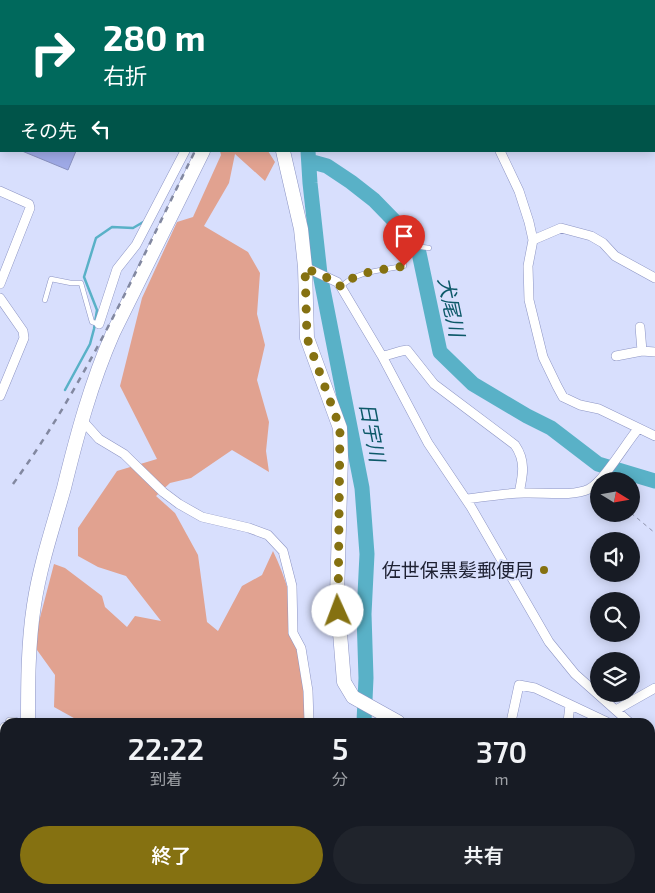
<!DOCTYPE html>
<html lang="ja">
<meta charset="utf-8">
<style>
body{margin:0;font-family:"Exo 2","Noto Sans JP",sans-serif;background:#20242c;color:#f1f3f6;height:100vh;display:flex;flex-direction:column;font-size:19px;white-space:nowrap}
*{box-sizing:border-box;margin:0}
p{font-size:16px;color:#9ea1a6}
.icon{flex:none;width:28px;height:28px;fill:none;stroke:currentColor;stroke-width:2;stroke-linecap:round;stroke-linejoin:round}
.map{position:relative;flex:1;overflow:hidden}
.side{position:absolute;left:0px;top:718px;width:655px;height:176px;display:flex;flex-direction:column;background:#171b24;border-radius:15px 15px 0 0;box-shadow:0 2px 12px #0003}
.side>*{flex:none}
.top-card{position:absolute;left:0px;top:0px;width:655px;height:152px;box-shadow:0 2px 12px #0003;background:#00695c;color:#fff;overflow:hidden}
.needle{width:32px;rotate:101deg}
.fabs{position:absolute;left:590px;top:472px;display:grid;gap:10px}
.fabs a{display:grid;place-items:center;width:50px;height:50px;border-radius:50%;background:#171b24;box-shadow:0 2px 12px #0003;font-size:25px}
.pin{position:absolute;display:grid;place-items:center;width:42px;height:42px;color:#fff;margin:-51px -21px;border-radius:50% 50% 50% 0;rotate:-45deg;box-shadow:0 0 5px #0007}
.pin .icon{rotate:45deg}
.me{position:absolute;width:55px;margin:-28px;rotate:358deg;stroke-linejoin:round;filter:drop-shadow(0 0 4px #0008)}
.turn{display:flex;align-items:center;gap:18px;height:105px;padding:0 20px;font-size:22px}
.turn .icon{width:65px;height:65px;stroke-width:2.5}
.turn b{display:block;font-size:35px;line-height:42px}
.then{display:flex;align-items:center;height:48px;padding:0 20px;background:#0003;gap:10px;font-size:19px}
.eta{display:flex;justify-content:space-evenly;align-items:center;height:85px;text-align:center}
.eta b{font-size:30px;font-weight:600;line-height:35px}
.primary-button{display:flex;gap:10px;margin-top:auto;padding:10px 20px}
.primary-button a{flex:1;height:58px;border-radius:30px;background:#857111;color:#fff;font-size:20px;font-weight:600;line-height:58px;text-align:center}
.primary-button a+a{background:#20242c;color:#f1f3f6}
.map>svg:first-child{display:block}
.green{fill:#e1a290}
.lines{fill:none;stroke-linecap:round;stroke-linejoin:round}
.stream{stroke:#59b1c7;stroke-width:2.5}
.river{stroke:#59b1c7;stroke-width:15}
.building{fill:#9faae7;stroke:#8991c0}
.lane-casing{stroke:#8d95c4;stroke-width:5.5}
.street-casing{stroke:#8d95c4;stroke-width:10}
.secondary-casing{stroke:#8d95c4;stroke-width:15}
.path{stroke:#8c91aa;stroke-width:1;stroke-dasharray:4 4;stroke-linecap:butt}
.lane{stroke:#fff;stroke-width:4.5}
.street{stroke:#fff;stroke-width:9}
.secondary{stroke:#fff;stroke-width:14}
.rail{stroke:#8288a0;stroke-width:2.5;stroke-dasharray:6 6;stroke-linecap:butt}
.route{stroke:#857111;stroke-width:9;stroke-dasharray:0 16.2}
.poi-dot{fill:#857111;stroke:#d8dffd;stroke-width:2}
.labels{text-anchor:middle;stroke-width:4;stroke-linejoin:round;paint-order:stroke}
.poi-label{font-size:19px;fill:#1e2133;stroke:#d8dffd;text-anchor:end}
.water-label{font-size:20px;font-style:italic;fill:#0d5969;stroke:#d8dffd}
</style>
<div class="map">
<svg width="655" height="893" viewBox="0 0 655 893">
<rect width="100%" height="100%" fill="#d8dffd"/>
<path class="green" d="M220,151H268L275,162L265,181L235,154L229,183L204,226L248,252L260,273L257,314L265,345L257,380L269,422L266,451L269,472L232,450L191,478L170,483L156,496L175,513L198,555L207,622L218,631L242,586L262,575L273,551C300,607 302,662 308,722H81L54,707L55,675L37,650L36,633L54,564L65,568L102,596L105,607L127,627L135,616L161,621L126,576L98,567L78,556V528L117,471L157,459L120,386L142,298L177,222L193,217L221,155Z
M10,889H276L274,893H259V891L246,893H2Z"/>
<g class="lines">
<path class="stream" d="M191,0V1
M65,390L90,344L94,329L97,310L84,277L96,238L112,227L133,228L145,221"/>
<path class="river" d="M297,0V1
M308,151L310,183L320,274L362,488L367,554L364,614L366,678L364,722
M309,161L327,166L351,182L374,200L411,238L419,253L440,352L473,384L527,416L551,428L598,464L655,481
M285,893L286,889"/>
</g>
<path class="building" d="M22,151H76L68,170Z"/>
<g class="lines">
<g class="lane-casing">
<path id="lane" d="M341,287C355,271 384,270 404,266L400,244L429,248
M45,300L51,279L71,283H81L92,322L99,324"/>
</g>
<g class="street-casing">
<path id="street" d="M241,0V1
M465,0V1
M215,1V0
M654,59H655
M500,151L519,191L529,222L533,240L528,266L529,300L543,357L557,386L563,397L580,405L599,409L655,436
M0,191L29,204L30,208L0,284
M533,240L561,228L591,236L603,243L615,256L655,278
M305,267L337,282L341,287L382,356L428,443L471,507L549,642L575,674L629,722
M0,298L23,331L24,338L0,396
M99,324L117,269L136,245L185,151
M640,327L642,351
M382,356C391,355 398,351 407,350L434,384L515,445C526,461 523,475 519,493
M616,356L642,351L655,352
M81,419L99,439L124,454L163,492L179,504L202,517L249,528L268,535L283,551L292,586L293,633L301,648L308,691L309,722
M466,499C485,497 505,493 524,493C542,492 573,497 589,489C604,481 626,443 638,429
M616,710L655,688
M10,722H15
M511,722L519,685L535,688L607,722
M568,722L570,705
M0,733L5,727
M650,744L655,753
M650,838L652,834
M270,893L271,889
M543,893V889
M587,893L588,889
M628,893L629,889"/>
</g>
<g class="secondary-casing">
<path id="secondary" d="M261,1V0
M283,151L301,229L305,267L307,338L340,428L341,456L337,596L344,682L353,697L398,722
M28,722C28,683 28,644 34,605C40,565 53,527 64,488C77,435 91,383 113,333L203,151
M0,875L5,869
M76,889L79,893
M404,889L405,893
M644,889L655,891
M462,893L470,889"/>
</g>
<path class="path" d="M631,513L655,533"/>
<use href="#lane" class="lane"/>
<use href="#street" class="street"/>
<use href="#secondary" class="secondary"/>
<path class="rail" d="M248,1L249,0
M13,484C87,382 139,264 195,151"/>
</g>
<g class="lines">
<path class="route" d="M338,611L340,428L307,338L305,268L337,282L341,287C355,271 384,270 404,266"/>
</g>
<circle class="poi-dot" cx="544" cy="570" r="5"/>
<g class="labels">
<g class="poi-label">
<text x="534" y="577">佐世保黒髪郵便局</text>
</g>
<g class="water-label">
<text transform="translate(451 307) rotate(78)" y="7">犬尾川</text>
<text transform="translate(372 432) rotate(79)" y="7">日宇川</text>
</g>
</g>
</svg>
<div class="fabs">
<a><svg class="needle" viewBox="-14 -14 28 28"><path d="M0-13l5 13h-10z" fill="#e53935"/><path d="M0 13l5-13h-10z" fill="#9ea1a6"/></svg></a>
<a><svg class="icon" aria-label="sound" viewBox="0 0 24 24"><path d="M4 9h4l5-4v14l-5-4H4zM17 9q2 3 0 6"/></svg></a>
<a><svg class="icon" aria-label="search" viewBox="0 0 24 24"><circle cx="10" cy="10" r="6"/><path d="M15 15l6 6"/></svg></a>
<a><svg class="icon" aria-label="layers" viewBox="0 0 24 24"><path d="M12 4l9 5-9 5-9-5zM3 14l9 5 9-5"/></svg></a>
</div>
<div class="pin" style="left:404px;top:266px;background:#d93025"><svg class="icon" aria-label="arrive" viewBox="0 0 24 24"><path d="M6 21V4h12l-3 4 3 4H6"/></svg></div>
<svg class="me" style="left:338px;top:611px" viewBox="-20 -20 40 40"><circle r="19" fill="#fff"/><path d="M0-13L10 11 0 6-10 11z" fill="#857111"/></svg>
<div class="top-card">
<div class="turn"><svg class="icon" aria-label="right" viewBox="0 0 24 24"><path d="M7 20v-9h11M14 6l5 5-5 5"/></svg><div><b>280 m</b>右折</div></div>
<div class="then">その先<svg class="icon" aria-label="left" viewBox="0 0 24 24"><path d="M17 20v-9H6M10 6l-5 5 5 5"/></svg></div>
</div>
<section class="side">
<div class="eta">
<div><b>22:22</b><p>到着</p></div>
<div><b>5</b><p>分</p></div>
<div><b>370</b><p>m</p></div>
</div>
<div class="primary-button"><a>終了</a><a>共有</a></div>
</section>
</div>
